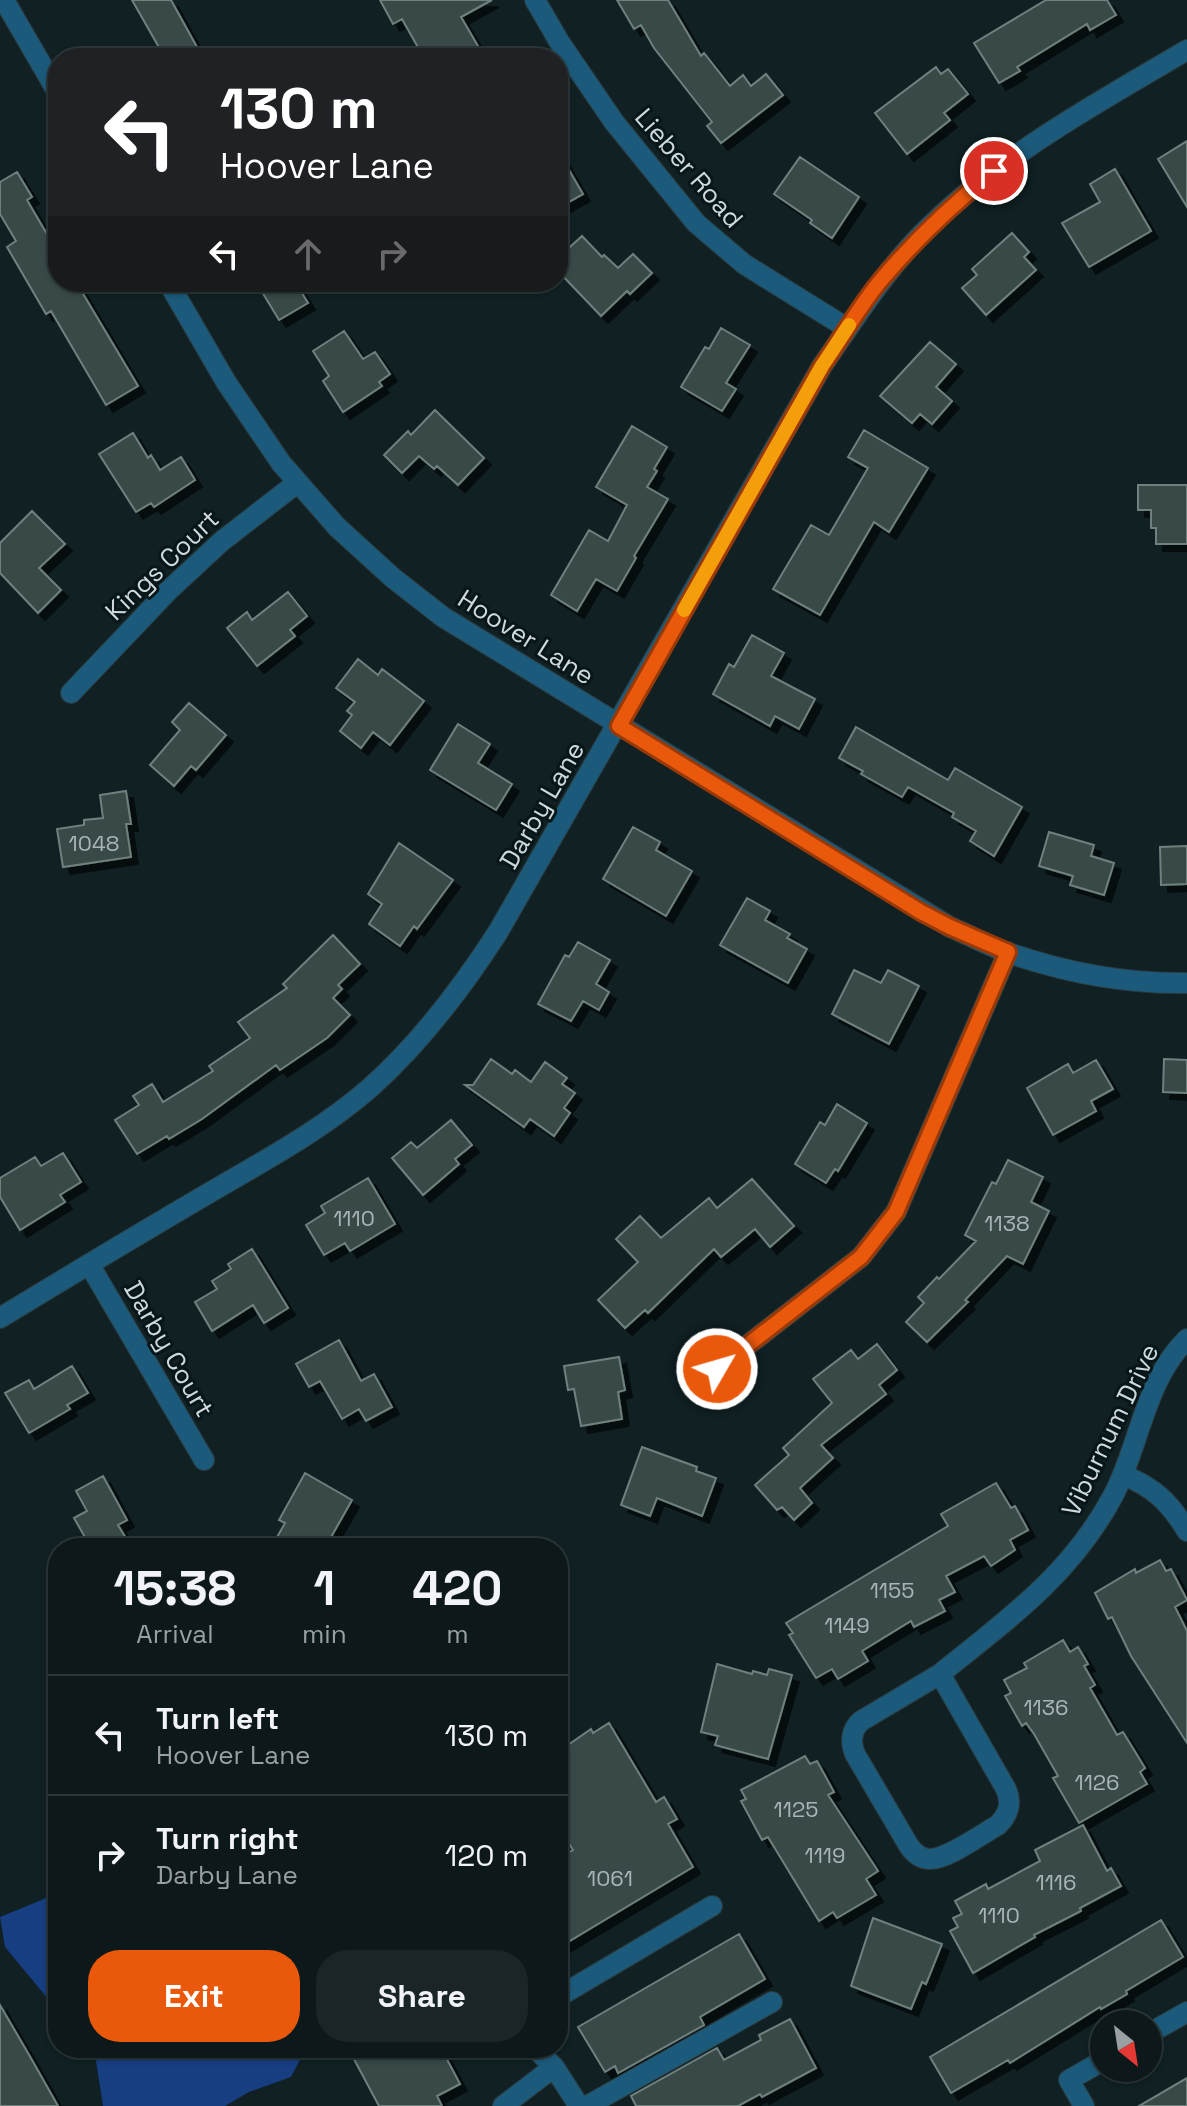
<!DOCTYPE html>
<style>
body{margin:0;font-family:"Space Grotesk",sans-serif;background:#1a2527;color:#f1f3f6;height:100vh;display:flex;flex-direction:column;font-size:30px;white-space:nowrap}
*{box-sizing:border-box;margin:0}
p{font-size:26px;color:#9aa0a2}
.icon{flex:none;width:44px;height:44px;fill:none;stroke:currentColor;stroke-width:2;stroke-linecap:round;stroke-linejoin:round}
.map{position:relative;flex:1;overflow:hidden}
.panel{position:absolute;left:48px;top:1538px;width:520px;height:520px;display:flex;flex-direction:column;background:#0c181a;border-radius:32px;box-shadow:0 2px 6px #0004,0 0 0 2px #2c3739}
.panel>*{flex:none}
.guide{position:absolute;left:48px;top:48px;width:520px;height:244px;border-radius:32px;box-shadow:0 2px 6px #0004,0 0 0 2px #2c3739;background:#202124;color:#fff;overflow:hidden}
.needle{width:52px;rotate:150deg}
.controls{position:absolute;left:1090px;top:2010px;display:grid;gap:16px}
.controls a{display:grid;place-items:center;width:72px;height:72px;border-radius:50%;background:#0c181a;box-shadow:0 2px 6px #0004,0 0 0 2px #2c3739;font-size:40px}
.pin{position:absolute;display:grid;place-items:center;width:68px;height:68px;color:#fff;margin:-34px;border:4px solid #fff;border-radius:50%;box-shadow:0 2px 8px #0007}
.me{position:absolute;width:88px;margin:-44px;rotate:52deg;stroke-linejoin:round;filter:drop-shadow(0 0 6px #0008)}
.turn{display:flex;align-items:center;gap:28px;height:168px;padding:0 40px;font-size:36px}
.turn .icon{width:104px;height:104px;stroke-width:2.5}
.turn b{display:block;font-size:56px;line-height:68px}
.lanes{display:flex;align-items:center;height:76px;padding:0 40px;background:#0003;justify-content:center;gap:40px;direction:ltr}
.lanes .off{opacity:.35}
.eta{display:flex;justify-content:space-evenly;align-items:center;height:136px;text-align:center}
.eta b{font-size:48px;font-weight:700;line-height:56px}
.action{display:flex;gap:16px;margin-top:auto;padding:16px 40px}
.action a{flex:1;height:92px;border-radius:32px;background:#ea580c;color:#fff;font-size:32px;font-weight:700;line-height:92px;text-align:center}
.action a+a{background:#1a2527;color:#f1f3f6}
ul{padding:0;list-style:none}
li{display:flex;align-items:center;gap:24px;height:120px;padding:0 40px;border-top:2px solid #2c3739}
li div{flex:1}
li b{display:block;font-size:30px}
li em{font-style:normal}
.map>svg:first-child{display:block}
.water{fill:#163e81}
.building{fill:#374846;stroke:#6e817e;stroke-width:2;filter:url(#shadow)}
.lines{fill:none;stroke-linecap:round;stroke-linejoin:round}
.minor-casing{stroke:#2b3a3d;stroke-width:22}
.minor{stroke:#1b5a7b;stroke-width:20}
.route-casing{stroke:#983908;stroke-width:20}
.route{stroke:#ea580c;stroke-width:14}
.slow{stroke:#f59e0b;stroke-width:14}
.labels{text-anchor:middle;stroke-width:6;stroke-linejoin:round;paint-order:stroke}
.number-label{font-size:22px;fill:#a9b5b6}
.street-label{font-size:26px;fill:#cfd9db;stroke:#071619}
</style>
<div class="map">
<svg width="1187" height="2106" viewBox="0 0 1187 2106">
<defs>
<filter id="shadow"><feDropShadow dx="7" dy="7" stdDeviation="0" flood-color="#0009"/></filter>
</defs>
<rect width="100%" height="100%" fill="#102023"/>
<path class="water" d="M58,1888V2011L5,1947L0,1917L44,1899Z
M88,2048H301L302,2056L291,2077L249,2092L225,2106H103L96,2061Z"/>
<path class="building" d="M132,0H171L203,58H165Z
M380,0H492L461,17L485,58H424L402,19L393,24Z
M617,0H668L701,56L704,53L730,86L743,75L751,86L766,74L783,95L721,143L707,126L712,122L654,48L641,25L634,29Z
M1046,0H1107L1116,15L1090,30L1087,24L1017,67L1020,71L999,83L974,43Z
M936,67L941,74L948,69L968,94L944,113L950,120L907,154L875,113Z
M1187,141V207L1158,159Z
M558,151L583,194L558,208Z
M800,157L859,197L832,238L810,223L812,220L774,194Z
M1115,169L1151,231L1089,267L1062,223L1100,202L1090,184Z
M17,172L32,197L27,200L58,253V282H76L138,386L106,405L51,311L46,314L7,247L16,241L0,214V182Z
M1012,233L1029,252L1024,257L1036,270L986,315L962,288L977,275L972,269Z
M582,236L602,257L604,255L618,268L633,254L652,273L630,294L627,291L601,316L558,271V258Z
M256,282H295L308,303L279,320Z
M721,328L750,345L726,383L736,389L722,411L681,387L705,347L709,349Z
M344,331L363,359L375,352L390,374L379,382L382,386L343,412L323,381L329,376L313,351Z
M930,342L956,364L936,387L952,401L932,424L920,414L912,423L880,396Z
M435,410L484,458L458,485L437,466L434,469L419,456L402,473L384,455L408,431L411,435Z
M632,426L667,447L654,469L657,471L647,487L668,499L634,556L636,558L617,591L596,579L577,611L551,595L589,530L608,541L627,505L596,487Z
M864,430L928,468L889,532L874,522L820,615L773,589L811,525L829,535L868,468L848,457Z
M133,433L148,458L151,455L160,470L181,457L195,480L154,507L151,503L136,512L99,454Z
M1138,485H1187V544H1156V528H1151V510H1138Z
M32,511L65,544L39,568L61,590L38,613L0,573V543Z
M288,592L307,616L290,630L295,636L257,666L227,628L247,612L252,620Z
M752,635L784,653L771,676L815,699L799,729L775,716L770,726L713,694L729,664L734,667Z
M358,659L378,675L382,669L424,701L390,745L373,732L361,748L340,731L352,715L347,711L355,702L336,688Z
M189,703L226,735L196,770L191,766L174,786L150,765L180,730L172,722Z
M458,724L490,744L478,763L512,784L496,810L430,770Z
M856,727L948,780L955,768L1022,807L994,856L970,841L976,831L952,817L954,813L908,787L902,797L861,774L863,771L839,758Z
M126,791L131,824H126L131,857L63,867L57,829L84,825V820L103,818L100,795Z
M633,827L660,842L656,850L692,871L666,916L603,879Z
M1049,832L1094,845L1091,856L1114,863L1104,895L1070,885L1073,876L1039,866Z
M399,843L453,880L417,929L414,926L400,946L369,924L382,904L368,894Z
M1187,846V884L1161,885L1160,847Z
M747,898L770,911L765,920L790,934L787,938L807,949L788,983L720,945Z
M333,935L360,964L338,985L342,989L333,998L350,1015L327,1038L280,1070L276,1065L202,1119L169,1139L167,1136L137,1154L115,1120L139,1105L133,1096L152,1084L163,1102L213,1071L209,1066L250,1038L238,1022L287,988L283,984Z
M578,942L610,960L596,984L609,992L599,1010L583,1001L571,1021L538,1004L565,955L569,957Z
M854,970L881,983L888,970L919,986L889,1044L832,1014Z
M491,1059L512,1074L515,1070L531,1082L545,1062L567,1078L562,1084L575,1093L564,1108L570,1113L554,1136L530,1119L524,1127L465,1085H473Z
M1164,1059L1187,1060V1093L1163,1092Z
M1096,1060L1113,1089L1091,1101L1096,1111L1053,1135L1027,1088L1068,1064L1073,1073Z
M837,1104L867,1123L838,1171L835,1169L826,1183L795,1164L820,1122L825,1125Z
M451,1120L472,1145L455,1159L459,1164L423,1195L392,1158L411,1142L417,1148Z
M63,1153L81,1182L60,1195L65,1202L20,1230L0,1197V1178L35,1157L41,1166Z
M1008,1160L1043,1177L1031,1202L1049,1211L1023,1264L1007,1256L965,1300L968,1302L927,1342L906,1322L924,1303L918,1297L937,1277L939,1279L976,1241L965,1235L992,1182L996,1184Z
M368,1178L395,1224L350,1251L345,1243L324,1255L306,1225L325,1213L321,1206Z
M752,1179L794,1226L770,1247L755,1229L721,1257L714,1249L648,1313L645,1310L625,1328L598,1300L638,1262L616,1239L640,1216L661,1238L709,1198L717,1208Z
M252,1249L288,1308L264,1323L253,1305L212,1331L195,1302L217,1289L212,1281L231,1269L228,1264Z
M339,1340L361,1381L374,1374L392,1407L366,1421L359,1409L342,1419L320,1381L309,1387L296,1364Z
M877,1344L897,1370L879,1385L886,1394L821,1445L833,1458L800,1488L812,1503L794,1520L782,1507L777,1510L755,1485L789,1455L783,1448L832,1403L813,1379L851,1350L858,1359Z
M619,1357L625,1390L618,1392L622,1419L581,1426L574,1389L568,1390L564,1366Z
M72,1366L88,1393L67,1405L70,1409L29,1433L5,1393L29,1380L34,1389Z
M642,1447L697,1467L696,1471L716,1478L702,1516L657,1498L650,1516L621,1505Z
M305,1473L352,1500L326,1546L315,1540L311,1548H271L285,1523L279,1520Z
M103,1476L127,1520L118,1525L132,1548H91L74,1518L87,1511L76,1491Z
M996,1483L1011,1508L1015,1506L1028,1530L1010,1540L1015,1550L991,1566L984,1556L946,1576L955,1592L939,1600L945,1611L914,1627L911,1621L862,1651L868,1661L838,1679L832,1669L816,1678L789,1635L793,1633L786,1623L948,1526L941,1514Z
M1160,1560L1166,1571L1171,1569L1187,1600L1175,1607L1187,1631V1743L1131,1656L1112,1617L1108,1619L1095,1593L1135,1569L1136,1573Z
M1063,1640L1070,1652L1078,1647L1088,1664L1084,1666L1095,1685L1090,1688L1117,1735L1123,1732L1145,1768L1140,1772L1147,1784L1079,1823L1053,1778L1058,1776L1034,1734L1026,1723L1022,1726L1005,1696L1011,1693L1004,1680L1027,1668L1024,1663Z
M717,1664L752,1674L753,1671L767,1675L769,1669L792,1675L768,1759L715,1745L718,1736L701,1732Z
M609,1723L656,1802L664,1797L677,1819L668,1824L693,1867L558,1948V1859L573,1850L558,1826V1752L591,1729L593,1733Z
M805,1756L810,1764L817,1761L834,1792L828,1795L878,1871L866,1879L876,1895L837,1918L833,1912L819,1921L768,1837L762,1840L741,1801L746,1799L741,1790Z
M1083,1825L1107,1871L1111,1868L1121,1886L1080,1908L1081,1911L1034,1935L1035,1937L973,1973L950,1931L958,1927L953,1918L962,1914L955,1901L986,1884L988,1889L1040,1861L1035,1850Z
M873,1918L942,1944L926,1984L922,1982L911,2009L851,1986Z
M1161,1920L1183,1957L1126,1991L1127,1994L1101,2009L1100,2007L1010,2063L1008,2060L951,2093L930,2057Z
M739,1934L765,1979L700,2017L704,2025L618,2073L615,2066L605,2072L578,2027Z
M0,2005L32,2060L58,2106H0Z
M790,2019L816,2068L762,2097L760,2094L738,2106H636L631,2096L717,2048L724,2060L761,2040L759,2035Z
M348,2048H441L460,2084L437,2096L442,2106H379Z
M1187,2078V2106H1139Z"/>
<g class="lines">
<g class="minor-casing">
<path id="minor" d="M4,0L58,93
M535,0L560,43L614,122L696,223L744,264L847,328
M168,282L226,382L281,463L337,527L393,578L443,617L950,927C969,935 987,945 1006,952C1063,972 1127,984 1187,983
M71,693L168,591L222,541L297,483
M89,1264L204,1460
M0,1318C69,1276 139,1234 209,1193C265,1160 322,1130 371,1087C421,1042 462,988 498,932L822,366C856,317 887,267 930,226C1005,153 1097,103 1187,50
M717,1369L861,1257L896,1212L1008,952
M1123,1475C1154,1487 1170,1503 1187,1531
M940,1674L1006,1789C1012,1803 1009,1814 998,1825C982,1834 948,1859 930,1859C921,1859 914,1853 909,1846L855,1754C850,1742 851,1730 861,1721Z
M940,1674C1008,1619 1072,1574 1114,1494C1140,1444 1145,1380 1187,1339
M558,1997L712,1906
M1148,2034L1187,2012
M535,2048L554,2067L579,2106
M503,2106L554,2067
M587,2106L772,2002
M1084,2106L1069,2080L1104,2060"/>
</g>
<use href="#minor" class="minor"/>
</g>
<g class="lines">
<g class="route-casing">
<path id="route" d="M717,1369L861,1257L896,1212L1008,952L950,927L921,912L619,726L822,366C842,338 859,306 882,279C916,239 953,204 994,171"/>
</g>
<use href="#route" class="route"/>
<path class="slow" d="M684,610L822,366L849,325"/>
</g>
<g class="labels">
<g class="number-label">
<text x="94" y="851">1048</text>
<text x="354" y="1226">1110</text>
<text x="1007" y="1231">1138</text>
<text x="892" y="1598">1155</text>
<text x="847" y="1633">1149</text>
<text x="1046" y="1715">1136</text>
<text x="1097" y="1790">1126</text>
<text x="796" y="1817">1125</text>
<text x="825" y="1863">1119</text>
<text x="610" y="1886">1061</text>
<text x="1056" y="1890">1116</text>
<text x="999" y="1923">1110</text>
</g>
<g class="street-label">
<text transform="translate(689 168) rotate(49)" y="9">Lieber Road</text>
<text transform="translate(162 565) rotate(-44)" y="9">Kings Court</text>
<text transform="translate(526 637) rotate(32)" y="9">Hoover Lane</text>
<text transform="translate(542 805) rotate(-60)" y="9">Darby Lane</text>
<text transform="translate(169 1349) rotate(60)" y="9">Darby Court</text>
<text transform="translate(1110 1430) rotate(-64)" y="9">Viburnum Drive</text>
</g>
</g>
</svg>
<div class="controls">
<a><svg class="needle" viewBox="-14 -14 28 28"><path d="M0-13l5 13h-10z" fill="#e53935"/><path d="M0 13l5-13h-10z" fill="#9aa0a2"/></svg></a>
</div>
<div class="pin" style="left:994px;top:171px;background:#d93025"><svg class="icon" aria-label="arrive" viewBox="0 0 24 24"><path d="M6 21V4h12l-3 4 3 4H6"/></svg></div>
<svg class="me" style="left:717px;top:1369px" viewBox="-20 -20 40 40"><circle r="17" fill="#ea580c" stroke="#fff" stroke-width="3"/><path d="M0-11L8 9 0 5-8 9z" fill="#fff"/></svg>
<div class="guide">
<div class="turn"><svg class="icon" aria-label="left" viewBox="0 0 24 24"><path d="M17 20v-9H6M10 6l-5 5 5 5"/></svg><div><b>130 m</b>Hoover Lane</div></div>
<div class="lanes"><svg class="icon" aria-label="left" viewBox="0 0 24 24"><path d="M17 20v-9H6M10 6l-5 5 5 5"/></svg><svg class="icon off" aria-label="ahead" viewBox="0 0 24 24"><path d="M12 20V5M6 11l6-6 6 6"/></svg><svg class="icon off" aria-label="right" viewBox="0 0 24 24"><path d="M7 20v-9h11M14 6l5 5-5 5"/></svg></div>
</div>
<section class="panel">
<div class="eta">
<div><b>15:38</b><p>Arrival</p></div>
<div><b>1</b><p>min</p></div>
<div><b>420</b><p>m</p></div>
</div>
<ul>
<li><svg class="icon" aria-label="left" viewBox="0 0 24 24"><path d="M17 20v-9H6M10 6l-5 5 5 5"/></svg><div><b>Turn left</b><p>Hoover Lane</p></div><em>130 m</em></li>
<li><svg class="icon" aria-label="right" viewBox="0 0 24 24"><path d="M7 20v-9h11M14 6l5 5-5 5"/></svg><div><b>Turn right</b><p>Darby Lane</p></div><em>120 m</em></li>
</ul>
<div class="action"><a>Exit</a><a>Share</a></div>
</section>
</div>
